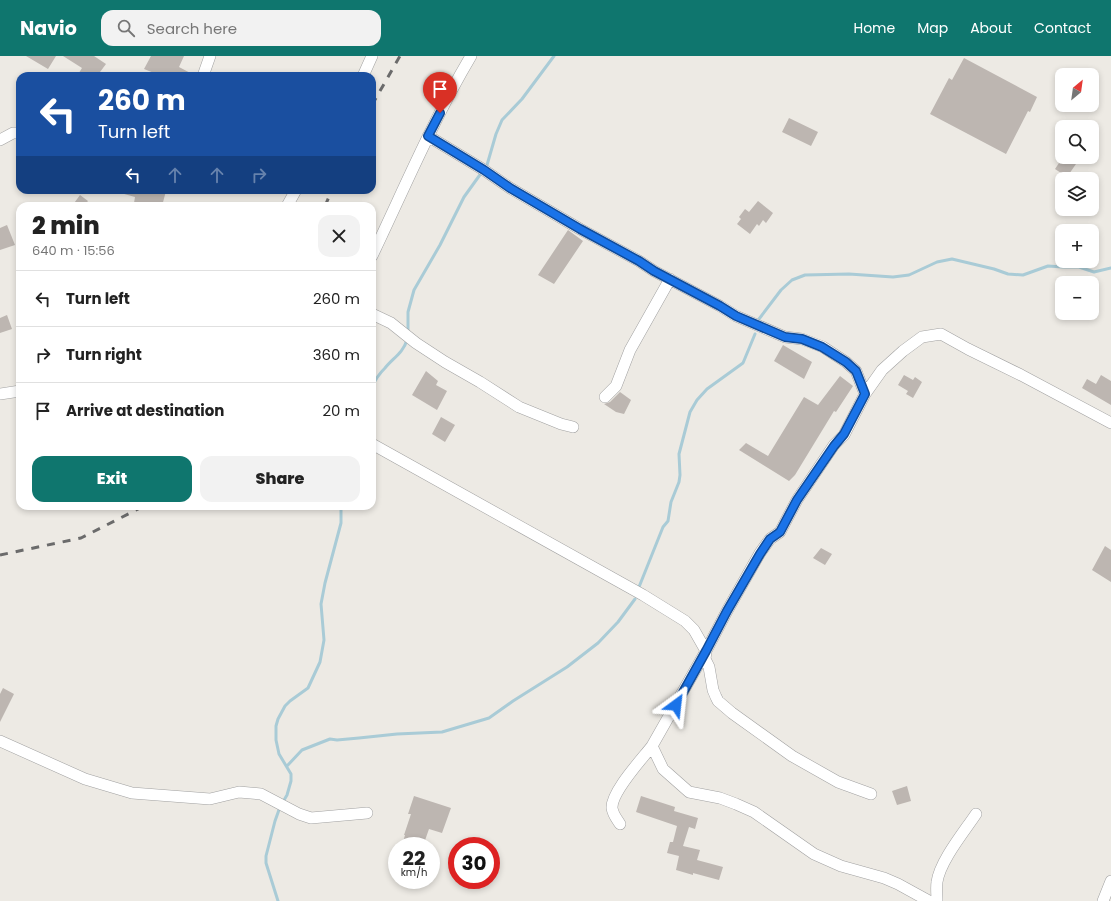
<!DOCTYPE html>
<meta charset="utf-8">
<style>
body{margin:0;font-family:Poppins,sans-serif;background:#f2f2f2;color:#222;height:100vh;display:flex;flex-direction:column;font-size:15px;white-space:nowrap}
*{box-sizing:border-box;margin:0}
p{font-size:13px;color:#767676}
.icon{flex:none;width:22px;height:22px;fill:none;stroke:currentColor;stroke-width:2;stroke-linecap:round;stroke-linejoin:round}
.map{position:relative;flex:1;overflow:hidden}
.side{position:absolute;left:16px;top:146px;width:360px;height:308px;display:flex;flex-direction:column;background:#fff;border-radius:12px;box-shadow:0 2px 6px #0003}
.side>*{flex:none}
.top-card{position:absolute;left:16px;top:16px;width:360px;height:122px;border-radius:12px;box-shadow:0 2px 6px #0003;background:#1a4fa0;color:#fff;overflow:hidden}
.needle{width:26px;rotate:29deg}
.fabs{position:absolute;left:1055px;top:12px;display:grid;gap:8px}
.fabs a{display:grid;place-items:center;width:44px;height:44px;border-radius:8px;background:#fff;box-shadow:0 2px 6px #0003;font-size:20px}
.speed{position:absolute;left:388px;top:781px;display:flex;gap:8px;font-size:20px;font-weight:700;text-align:center}
.speed>*{display:grid;place-content:center;width:52px;height:52px;border-radius:50%;background:#fff;box-shadow:0 2px 6px #0003;line-height:1}
.speed small{font-size:10px;font-weight:400}
.speed .limit{border:6px solid #d22;background:#fff;color:#111}
.pin{position:absolute;display:grid;place-items:center;width:34px;height:34px;color:#fff;margin:-41px -17px;border-radius:50% 50% 50% 0;rotate:-45deg;box-shadow:0 0 4px #0007}
.pin .icon{rotate:45deg}
.me{position:absolute;width:44px;margin:-22px;rotate:30deg;stroke-linejoin:round;filter:drop-shadow(0 0 3px #0008)}
.turn{display:flex;align-items:center;gap:14px;height:84px;padding:0 16px;font-size:18px}
.turn .icon{width:52px;height:52px;stroke-width:2.5}
.turn b{display:block;font-size:28px;line-height:34px}
.lanes{display:flex;align-items:center;height:38px;padding:0 16px;background:#0003;justify-content:center;gap:20px;direction:ltr}
.lanes .off{opacity:.35}
.round{display:grid;place-items:center;flex:none;width:42px;height:42px;border-radius:12px;background:#f2f2f2}
.headline{display:flex;align-items:center;justify-content:space-between;height:68px;padding:0 16px}
h1{font-size:24px;font-weight:800;line-height:30px}
.cta{display:flex;gap:8px;margin-top:auto;padding:8px 16px}
.cta a{flex:1;height:46px;border-radius:12px;background:#0f766e;color:#fff;font-size:16px;font-weight:800;line-height:46px;text-align:center}
.cta a+a{background:#f2f2f2;color:#222}
ul{padding:0;list-style:none}
li{display:flex;align-items:center;gap:12px;height:56px;padding:0 16px;border-top:1px solid #e0e0e0}
li div{flex:1}
li b{display:block;font-size:15px}
li em{font-style:normal}
header{display:flex;align-items:center;gap:24px;box-sizing:border-box;height:56px;padding:0 20px;background:#0f766e;color:#fff}
header strong{font-size:19px}
nav{display:flex;gap:22px;margin-inline-start:auto;font-size:14px}
.search{width:280px;height:36px;background:#f2f2f2;display:flex;align-items:center;gap:10px;box-sizing:border-box;padding:0 14px;border-radius:12px;color:#767676;font-size:15px}
.map>svg:first-child{display:block}
.lines{fill:none;stroke-linecap:round;stroke-linejoin:round}
.stream{stroke:#a9cbd6;stroke-width:3}
.building{fill:#bdb6b1}
.minor-casing{stroke:#a1a1a1;stroke-width:12}
.minor{stroke:#fff;stroke-width:11}
.rail{stroke:#6b6b6b;stroke-width:3;stroke-dasharray:8 8;stroke-linecap:butt}
.route-casing{stroke:#114b97;stroke-width:10}
.route{stroke:#1a73e8;stroke-width:7}
</style>
<header>
<strong>Navio</strong>
<div class="search"><svg class="icon" aria-label="search" viewBox="0 0 24 24"><circle cx="10" cy="10" r="6"/><path d="M15 15l6 6"/></svg>Search here</div>
<nav><a>Home</a><a>Map</a><a>About</a><a>Contact</a></nav>
</header>
<div class="map">
<svg width="1111" height="845" viewBox="0 0 1111 845">
<rect width="100%" height="100%" fill="#edeae4"/>
<g class="lines">
<path class="stream" d="M759,263L781,234L792,224L805,219L849,218L893,221L909,219L937,206L952,203L994,213L1008,218L1023,219L1048,210L1063,211H1079L1094,216L1111,212
M408,278V256L414,234L440,189L464,141L487,109L496,78L502,64L522,43L554,0
M372,331C375,324 380,317 385,312C393,302 403,297 407,284
M639,531L663,471L668,465L671,446L679,426L680,419L679,398L690,356L697,344L707,333L743,307L755,278
M287,710L302,694L330,683L337,684L359,682L397,678L442,676L489,662L513,645L567,611L598,587L618,566L635,543
M278,845L266,807V800L275,765L280,751L287,739L291,725V718L279,698L276,684V670L278,663L285,650L290,645L308,632L320,606L324,584L321,548L325,527L341,467V450"/>
</g>
<path class="building" d="M26,0H56L48,13Z
M63,0H94L106,8L97,20H77L82,12Z
M151,0H184L179,11L196,20H163L155,16L154,17L144,13Z
M964,2L1037,41L1030,56L1028,55L1006,98L930,58L949,22L952,24Z
M789,62L818,76L811,90L782,76Z
M1063,101L1076,108L1067,121L1055,113Z
M118,134H162L166,135L162,150H145L134,147L135,141L117,136Z
M80,139L88,145L84,150H72Z
M758,145L773,157L766,167L763,164L759,170L757,168L750,178L737,168L741,163L739,161L745,153L749,156Z
M7,169L15,189L0,194V172Z
M568,174L583,185L554,228L538,219Z
M7,259L12,273L0,277V262Z
M783,289L812,306L804,323L774,305Z
M426,315L438,325L436,329L447,335L437,354L412,339Z
M904,319L913,324L915,321L922,326L913,342L906,338L908,335L898,329Z
M1101,319L1111,325V349L1082,332L1087,323L1096,328Z
M840,320L853,330L836,356L834,355L795,419L789,425L739,394L746,387L768,400L804,341L818,349Z
M620,336L631,344L624,358L616,356L604,348L610,346Z
M441,361L455,369L445,386L432,378Z
M1105,490L1111,494V526L1092,514Z
M821,492L832,498L825,509L813,502Z
M3,632L14,638L0,666V638Z
M907,730L911,745L897,749L892,735Z
M414,740L451,752L442,777L429,773L423,790H408L409,788L403,786L405,779H404L411,758H408Z
M641,740L675,751L674,755L698,762L695,773L689,771L683,790L700,794L697,804L723,811L719,824L693,817V819L676,814L679,800L667,797L670,786H673L677,770L636,756Z"/>
<g class="lines">
<g class="minor-casing">
<path id="minor" d="M203,20L210,0
M363,20L372,0
M428,80L484,114L510,132L580,173L639,205L654,215L720,250L736,260L785,281L802,283L823,291L846,306L856,315L865,338
M0,84L13,77H20
M287,150L296,134
M372,200C404,133 433,64 471,0
M372,258L391,267L416,287L445,306L480,326L519,351L561,368L573,371
M0,338L20,335
M605,341L616,330L630,294L670,223
M372,388L643,539L685,565L694,574L706,595L652,690
M0,685L85,723L132,737L210,743L239,736L261,738L299,758L311,762L367,757
M871,738L838,726L792,700L732,657L718,645L716,641L713,634L709,611L705,603L706,595L727,555L760,497L770,483L780,476L797,444L834,389L844,379L865,338L882,314L903,295L922,281L941,278L968,293L1021,319L1111,367
M620,768C617,763 613,759 612,752C611,736 642,703 652,690L663,713L689,736L720,742L736,748L754,756L814,798L841,810L884,822L898,828L929,845
M937,845C937,839 936,832 937,826C940,805 964,776 976,758
M1103,845L1111,825"/>
</g>
<use href="#minor" class="minor"/>
<path class="rail" d="M372,49L400,0
M325,150L332,134
M0,499L81,482L144,450"/>
</g>
<g class="lines">
<g class="route-casing">
<path id="route" d="M440,57L428,80L484,114L510,132L580,173L639,205L654,215L720,250L736,260L785,281L802,283L822,291L846,306L856,315L865,338L844,378L834,390L797,444L780,476L770,483L760,498L727,555L706,595L676,649"/>
</g>
<use href="#route" class="route"/>
</g>
</svg>
<div class="fabs">
<a><svg class="needle" viewBox="-14 -14 28 28"><path d="M0-13l5 13h-10z" fill="#e53935"/><path d="M0 13l5-13h-10z" fill="#767676"/></svg></a>
<a><svg class="icon" aria-label="search" viewBox="0 0 24 24"><circle cx="10" cy="10" r="6"/><path d="M15 15l6 6"/></svg></a>
<a><svg class="icon" aria-label="layers" viewBox="0 0 24 24"><path d="M12 4l9 5-9 5-9-5zM3 14l9 5 9-5"/></svg></a>
<a>+</a>
<a>−</a>
</div>
<div class="speed"><div>22<small>km/h</small></div><div class="limit">30</div></div>
<div class="pin" style="left:440px;top:57px;background:#d93025"><svg class="icon" aria-label="arrive" viewBox="0 0 24 24"><path d="M6 21V4h12l-3 4 3 4H6"/></svg></div>
<svg class="me" style="left:676px;top:649px" viewBox="-20 -20 40 40"><path d="M0-17L14 15 0 8-14 15z" fill="#1a73e8" stroke="#fff" stroke-width="4"/></svg>
<div class="top-card">
<div class="turn"><svg class="icon" aria-label="left" viewBox="0 0 24 24"><path d="M17 20v-9H6M10 6l-5 5 5 5"/></svg><div><b>260 m</b>Turn left</div></div>
<div class="lanes"><svg class="icon" aria-label="left" viewBox="0 0 24 24"><path d="M17 20v-9H6M10 6l-5 5 5 5"/></svg><svg class="icon off" aria-label="ahead" viewBox="0 0 24 24"><path d="M12 20V5M6 11l6-6 6 6"/></svg><svg class="icon off" aria-label="ahead" viewBox="0 0 24 24"><path d="M12 20V5M6 11l6-6 6 6"/></svg><svg class="icon off" aria-label="right" viewBox="0 0 24 24"><path d="M7 20v-9h11M14 6l5 5-5 5"/></svg></div>
</div>
<section class="side">
<div class="headline"><div><h1>2 min</h1><p>640 m · 15:56</p></div><a class="round"><svg class="icon" aria-label="close" viewBox="0 0 24 24"><path d="M6 6l12 12M18 6L6 18"/></svg></a></div>
<ul>
<li><svg class="icon" aria-label="left" viewBox="0 0 24 24"><path d="M17 20v-9H6M10 6l-5 5 5 5"/></svg><div><b>Turn left</b></div><em>260 m</em></li>
<li><svg class="icon" aria-label="right" viewBox="0 0 24 24"><path d="M7 20v-9h11M14 6l5 5-5 5"/></svg><div><b>Turn right</b></div><em>360 m</em></li>
<li><svg class="icon" aria-label="arrive" viewBox="0 0 24 24"><path d="M6 21V4h12l-3 4 3 4H6"/></svg><div><b>Arrive at destination</b></div><em>20 m</em></li>
</ul>
<div class="cta"><a>Exit</a><a>Share</a></div>
</section>
</div>
